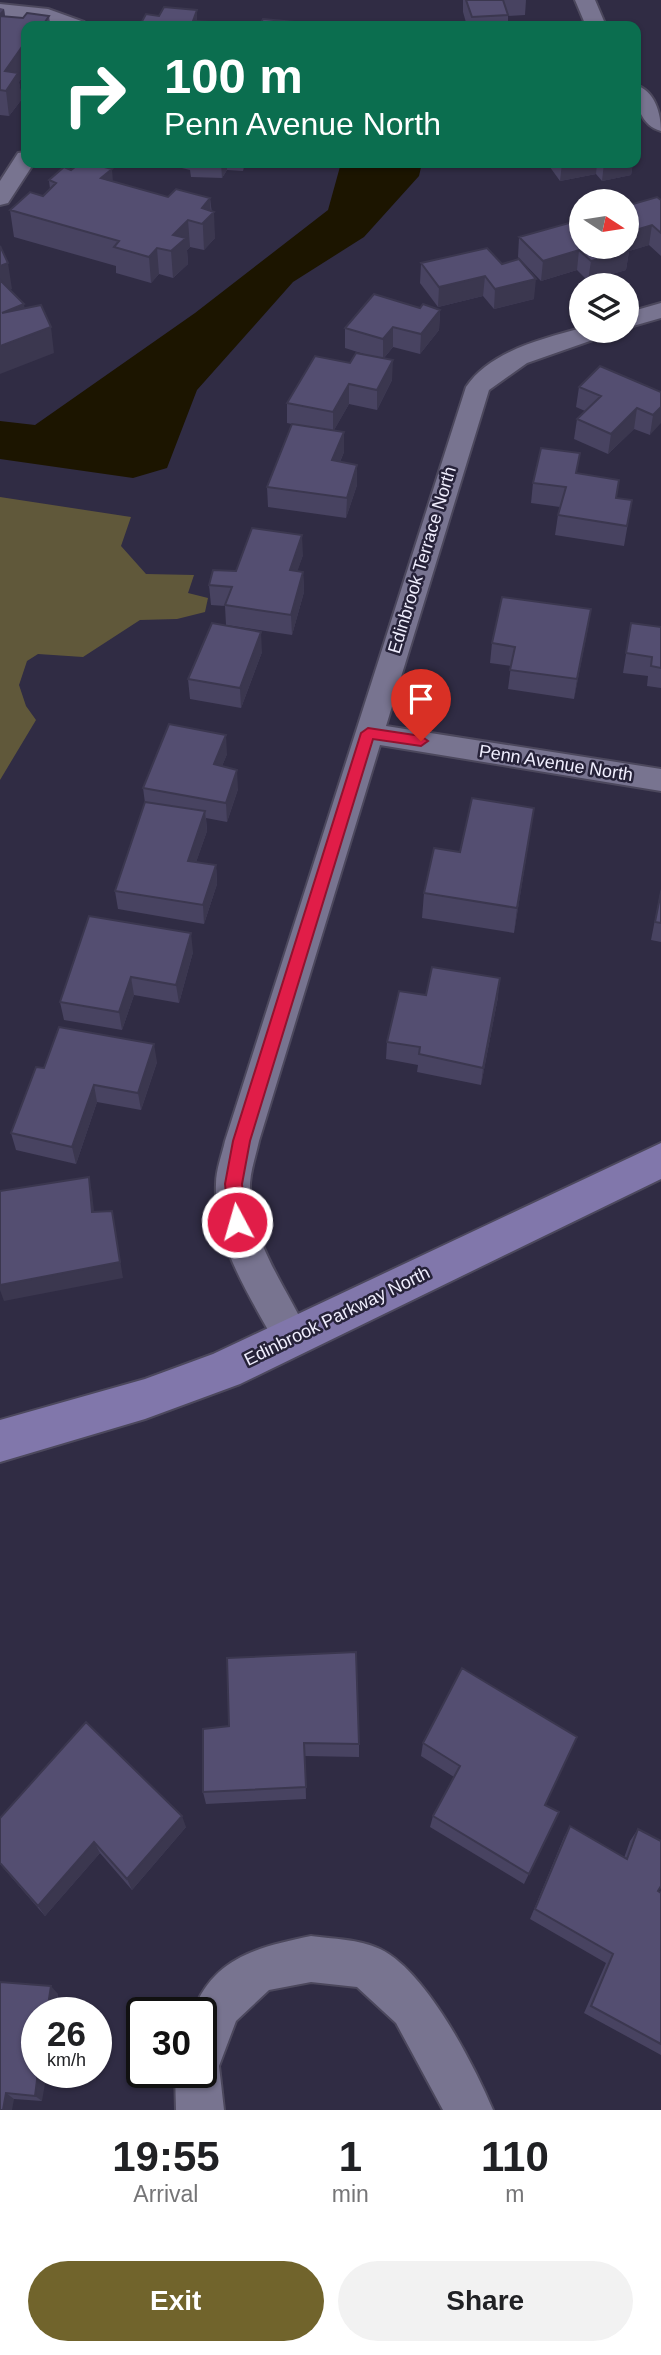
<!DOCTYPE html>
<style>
body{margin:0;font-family:Helvetica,sans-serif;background:#f2f2f2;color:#202124;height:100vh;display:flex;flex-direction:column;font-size:26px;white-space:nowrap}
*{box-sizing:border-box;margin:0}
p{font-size:23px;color:#757577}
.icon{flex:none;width:38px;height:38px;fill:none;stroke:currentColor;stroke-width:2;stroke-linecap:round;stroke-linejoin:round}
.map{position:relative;height:2110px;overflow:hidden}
.details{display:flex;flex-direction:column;background:#fff;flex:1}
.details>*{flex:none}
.hud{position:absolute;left:21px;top:21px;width:620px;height:147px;border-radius:14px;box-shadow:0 2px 5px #0004;background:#0b6e4f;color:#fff;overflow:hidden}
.needle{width:46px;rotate:102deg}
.tools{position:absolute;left:569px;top:189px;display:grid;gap:14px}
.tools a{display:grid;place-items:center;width:70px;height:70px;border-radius:50%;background:#fff;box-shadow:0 2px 5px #0004;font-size:35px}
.speed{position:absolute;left:21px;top:1997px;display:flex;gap:14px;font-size:35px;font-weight:700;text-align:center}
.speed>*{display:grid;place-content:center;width:91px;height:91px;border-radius:50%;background:#fff;box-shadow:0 2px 5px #0004;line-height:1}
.speed small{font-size:18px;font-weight:400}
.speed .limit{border:4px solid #111;border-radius:10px;background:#fff;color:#111}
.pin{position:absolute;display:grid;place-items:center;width:60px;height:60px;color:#fff;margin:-72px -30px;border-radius:50% 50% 50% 0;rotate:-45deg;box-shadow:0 0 7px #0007}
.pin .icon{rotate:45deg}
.me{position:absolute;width:77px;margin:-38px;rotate:354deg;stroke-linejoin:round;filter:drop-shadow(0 0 5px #0008)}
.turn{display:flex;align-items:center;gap:24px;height:147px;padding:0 28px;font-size:32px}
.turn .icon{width:91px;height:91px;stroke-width:2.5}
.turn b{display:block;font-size:49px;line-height:60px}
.eta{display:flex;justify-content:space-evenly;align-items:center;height:119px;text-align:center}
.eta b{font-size:42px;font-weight:600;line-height:49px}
.action{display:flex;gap:14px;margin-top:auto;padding:14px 28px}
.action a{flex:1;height:80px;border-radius:42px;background:#71642c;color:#fff;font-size:28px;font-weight:600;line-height:80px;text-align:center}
.action a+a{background:#f2f2f2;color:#202124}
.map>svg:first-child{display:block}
.green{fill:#60583a}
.water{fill:#1c1500}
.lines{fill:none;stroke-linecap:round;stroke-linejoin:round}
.lane-casing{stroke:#4c485d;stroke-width:3}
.street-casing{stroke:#4c485d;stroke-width:4}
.secondary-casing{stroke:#4c485d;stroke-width:4}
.lane{fill:#787490;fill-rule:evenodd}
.street{fill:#787490;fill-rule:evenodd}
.secondary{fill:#8177ab;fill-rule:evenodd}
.wall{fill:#484361}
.shaded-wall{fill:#3b374f}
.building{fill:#544e71;stroke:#3b374f;stroke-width:2}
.route{fill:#e11d48;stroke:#92132f;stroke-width:2}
.labels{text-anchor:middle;stroke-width:5;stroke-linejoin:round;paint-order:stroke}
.street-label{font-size:18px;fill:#f0eefe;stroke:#262239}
</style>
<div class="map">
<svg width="661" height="2110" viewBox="0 0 661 2110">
<rect width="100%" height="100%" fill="#302c44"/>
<path class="green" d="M0,497L131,517L121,546L146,574L194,575L188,593L208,598L205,612L177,619L140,620L83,657L38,654L27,661L19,685L26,706L36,720L0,780Z"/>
<path class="water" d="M341,163H422L419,176L364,237L293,282L197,390L167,468L133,478L0,459V421L35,425L195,313L328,210Z"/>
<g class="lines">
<g class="lane-casing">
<path id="lane" d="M211,23L216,26H121L126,23Z"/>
</g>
<g class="street-casing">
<path id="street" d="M575,0H595L606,26H586Z
M0,4L48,9L84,22L87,26C58,27 29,19 0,16Z
M635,85C655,90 661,114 661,131C641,126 635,103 635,85Z
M26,152V163H34L8,203L0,205V181L18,153Z
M661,303V318L626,328V313Z
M581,328V331H608L604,336L527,363L489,390L386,726L661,769V791L380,745L259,1141C256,1155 251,1169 250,1183C249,1242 287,1287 310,1338L305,1350L292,1355L279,1350C252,1299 213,1244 216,1184C216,1169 222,1155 225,1141L466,387C490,351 542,339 581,328Z
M311,1936C333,1939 359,1939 380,1949C426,1971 473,2063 493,2110H443L396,2023L357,1987L311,1982L269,1990L236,2021L219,2066L224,2110H176L175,2072H201V2012H193C213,1957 259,1947 311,1936Z"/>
</g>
<g class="secondary-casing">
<path id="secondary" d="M661,1143V1179L240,1384L145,1419L0,1462V1420L145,1379L213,1354Z"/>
</g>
<use href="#lane" class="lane"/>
<use href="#street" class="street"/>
<use href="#secondary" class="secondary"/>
</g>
<path class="wall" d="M463,0H526L525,15L508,16V26H467L463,12Z
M0,8L4,9L5,16L23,18L49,16L50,23L60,24V26H26V71L19,82L22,99L9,116L0,115Z
M80,163H119L118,165L90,163L113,182L168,197L210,198L215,238L204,250L190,247L187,250L188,264L173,278L159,274L151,283L116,273V266L14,237L10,210L43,196L50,189L49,180L71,170Z
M162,163H245L243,171L227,170L222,178L191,177L190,170Z
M547,163H633L631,175L602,181L596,174L560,181Z
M661,200V256L649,245L629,251L626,270L588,281L577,270L541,281L518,257L519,237L581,247H626V206Z
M487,248L534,299L494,309L483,296L438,307L420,283L421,263Z
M420,308L440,310L439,330L420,354L393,347L384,358L392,380L377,410L349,404L334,430L344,452L340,462L357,485L346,518L268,507L267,487L292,424L287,423V403L350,363L370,356L345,348V328Z
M579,387L661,392L650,435L634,429L608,454L574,439L577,419L585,411L576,407Z
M577,473L616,498L632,500L624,546L555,535L558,515L560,507L531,503L533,483Z
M303,555L297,571L303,572L304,592L292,635L226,625L225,606L211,605L209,585L236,571Z
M591,609L574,699L508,689L511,666L490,663L492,643Z
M631,623L661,627V688L647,686L648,676L623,673Z
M262,652L241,708L190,699L188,679Z
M227,754L222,766L238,789L227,822L206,818L207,831L196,862L216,865L217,884L204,924L118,909L115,891L145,803L143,788Z
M534,808L514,933L422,918L424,893L460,852Z
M661,889V942L651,940Z
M193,952L179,1003L134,995L122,1030L64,1020L60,1002Z
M426,995L498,997L481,1085L417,1072L418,1065L386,1059L387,1042Z
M157,1062L141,1110L97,1102L76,1164L16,1150L11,1133L44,1068Z
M203,1729L359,1744V1757L305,1756L306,1799L206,1804L203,1792Z
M423,1743L559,1812L524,1884L430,1827L433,1816L454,1777L421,1756Z
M0,1818L186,1827L132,1890L100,1853L45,1916L0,1864Z
M570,1826L624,1858L630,1841L638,1829L658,1891L661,1893V2055L584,2013L606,1963L530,1919L564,1837Z
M0,1982L58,1994L56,2012H37L42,2101L14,2099L0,2110Z"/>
<path class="shaded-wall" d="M4,9L7,34L0,33V13Z
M197,10V26L193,21Z
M26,41V71L19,82L22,99L9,116L6,91L5,71Z
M221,163H227V170L222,178Z
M562,163H597L596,174L560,181Z
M604,163H633L631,175L602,181Z
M112,169L114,195L101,178Z
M210,198L211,214L214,212L215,238L204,250L202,208Z
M188,220L190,247L187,250L188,264L173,278L171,251L173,235Z
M652,225L649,245L629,251L626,270L588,281L591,261L626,251L629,232Z
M157,248L159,274L151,283L149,257Z
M579,250L577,270L541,281L543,261Z
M8,263L12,289L0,294V266Z
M485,276L483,296L438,307L439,287Z
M536,279L534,299L494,309L495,289Z
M24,304L28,330L2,313Z
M440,310L439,330L420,354L421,334Z
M51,327L54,353L0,374V346Z
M393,327V347L383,359V339Z
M393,360L392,380L377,410V390Z
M349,384V404L333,432V412Z
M661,407V423L650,435L653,415Z
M637,408L634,429L608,454L611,434Z
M344,432V452L332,480V460Z
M357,465V485L346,518L347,498Z
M302,535L303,555L291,590L290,570Z
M303,572L304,592L292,635L291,615Z
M591,609L588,629L574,699L577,679Z
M261,632L262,652L241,708L240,688Z
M226,735L227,754L215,784L214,764Z
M237,770L238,789L227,822L226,803Z
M534,808L514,933L517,908Z
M205,811L207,831L190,880L188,861Z
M216,865L217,884L204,924L203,905Z
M191,933L193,952L179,1003L176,985Z
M131,977L134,995L122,1030L119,1012Z
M500,978L498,997L481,1085L483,1068Z
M154,1044L157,1062L141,1110L138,1093Z
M94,1085L97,1102L76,1164L72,1147Z
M89,1177L92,1193L96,1229L92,1212Z
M112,1211L123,1278L4,1301L0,1290V1285Z
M182,1816L186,1827L132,1890L127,1879Z
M94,1842L100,1853L45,1916L38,1906Z
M51,1986L58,1994L56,2012H47Z
M38,2072H47L42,2101L35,2096Z
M6,2093L14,2099L12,2110H3Z"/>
<path class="building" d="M466,0H503L508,15L472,17Z
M164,7L197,10L193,21L251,24L252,26H153L140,25L146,14L159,16Z
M27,13L49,16L45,22L60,24L58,26H26V41L5,71L18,73L6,91L0,90V16L23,18Z
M263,19L296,22L294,26H259Z
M80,163H89L112,169L101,178L168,197L176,189L210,198L202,208L214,212L202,224L188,220L173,235L186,238L171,251L157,248L149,257L114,247L119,241L10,210L30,192L43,196L56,183L49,180L64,167L71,170Z
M657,197L661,200V233L652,225L629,232L626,230V206Z
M576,221L581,225V247H626L629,250L591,261L579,250L543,261L519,237Z
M0,246L8,263L0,266Z
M487,248L502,264L519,259L536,279L495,289L485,276L439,287L421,263Z
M0,280L24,304L2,313L41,305L51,327L0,346Z
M374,294L420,308L423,304L440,310L421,334L393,327L383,339L345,328Z
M356,353L393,360L377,390L349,384L333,412L287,403L315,356L350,363Z
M600,366L661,392V407L653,415L637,408L611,434L577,419L601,396L579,387Z
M292,424L344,432L332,460L357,465L347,498L267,487Z
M541,448L580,453L576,473L619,480L616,498L632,500L627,526L558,515L566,487L533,483Z
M252,528L302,535L290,570L303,572L291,615L225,605L232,587L209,585L213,570L236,571Z
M502,597L591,609L577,679L510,670L515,647L492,643Z
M212,623L261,632L240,688L188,679Z
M631,623L661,627V668L651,666L652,657L626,653Z
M169,724L226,735L214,764L237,770L226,803L143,788Z
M472,798L534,808L517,908L424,893L434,848L460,852Z
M145,802L205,811L188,861L216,865L203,905L115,891Z
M661,892V923L655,922Z
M89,916L191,933L176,985L131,977L119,1012L60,1002Z
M432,967L500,978L483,1068L419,1054L420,1047L387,1042L399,991L426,995Z
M59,1027L154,1044L138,1093L94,1085L72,1147L11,1133L36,1067L44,1068Z
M89,1177L92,1212L112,1211L120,1262L0,1285V1191Z
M356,1652L359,1744L304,1743L306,1787L203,1792V1729L229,1726L227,1658Z
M462,1668L577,1737L545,1805L559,1812L529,1874L433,1816L460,1766L423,1743Z
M86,1722L182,1816L127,1879L94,1842L38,1906L0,1863V1818Z
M570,1826L627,1859L638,1829L661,1841V1886L658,1891L661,1893V2044L591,2006L613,1954L535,1909Z
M0,1982L51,1986L47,2012H37V2072H38L35,2096L6,2093L3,2110H0Z"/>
<path class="route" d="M368,728L421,736L428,741L421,746L373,739L250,1141L242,1184L246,1222L237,1229L229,1222L225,1184L233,1141L361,733Z"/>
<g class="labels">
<g class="street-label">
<text transform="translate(422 560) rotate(-73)" y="6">Edinbrook Terrace North</text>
<text transform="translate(556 763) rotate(9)" y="6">Penn Avenue North</text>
<text transform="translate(337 1316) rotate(-26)" y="6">Edinbrook Parkway North</text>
</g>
</g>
</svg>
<div class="tools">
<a><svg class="needle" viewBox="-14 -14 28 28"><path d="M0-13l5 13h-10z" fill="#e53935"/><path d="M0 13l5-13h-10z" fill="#757577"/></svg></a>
<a><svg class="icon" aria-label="layers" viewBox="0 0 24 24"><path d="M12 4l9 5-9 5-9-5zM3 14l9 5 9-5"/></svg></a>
</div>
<div class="speed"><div>26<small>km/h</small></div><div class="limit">30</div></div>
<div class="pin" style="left:421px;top:741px;background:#d93025"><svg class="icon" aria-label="arrive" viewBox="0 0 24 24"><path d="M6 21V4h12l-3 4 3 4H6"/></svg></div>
<svg class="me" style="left:237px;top:1222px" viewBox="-20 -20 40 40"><circle r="17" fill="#e11d48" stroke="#fff" stroke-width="3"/><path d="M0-11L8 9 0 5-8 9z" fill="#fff"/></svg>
<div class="hud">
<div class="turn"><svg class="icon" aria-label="right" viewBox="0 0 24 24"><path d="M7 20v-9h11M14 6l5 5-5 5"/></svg><div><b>100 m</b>Penn Avenue North</div></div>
</div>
</div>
<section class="details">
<div class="eta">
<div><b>19:55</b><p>Arrival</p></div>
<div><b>1</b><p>min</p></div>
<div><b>110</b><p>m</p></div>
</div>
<div class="action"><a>Exit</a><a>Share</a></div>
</section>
